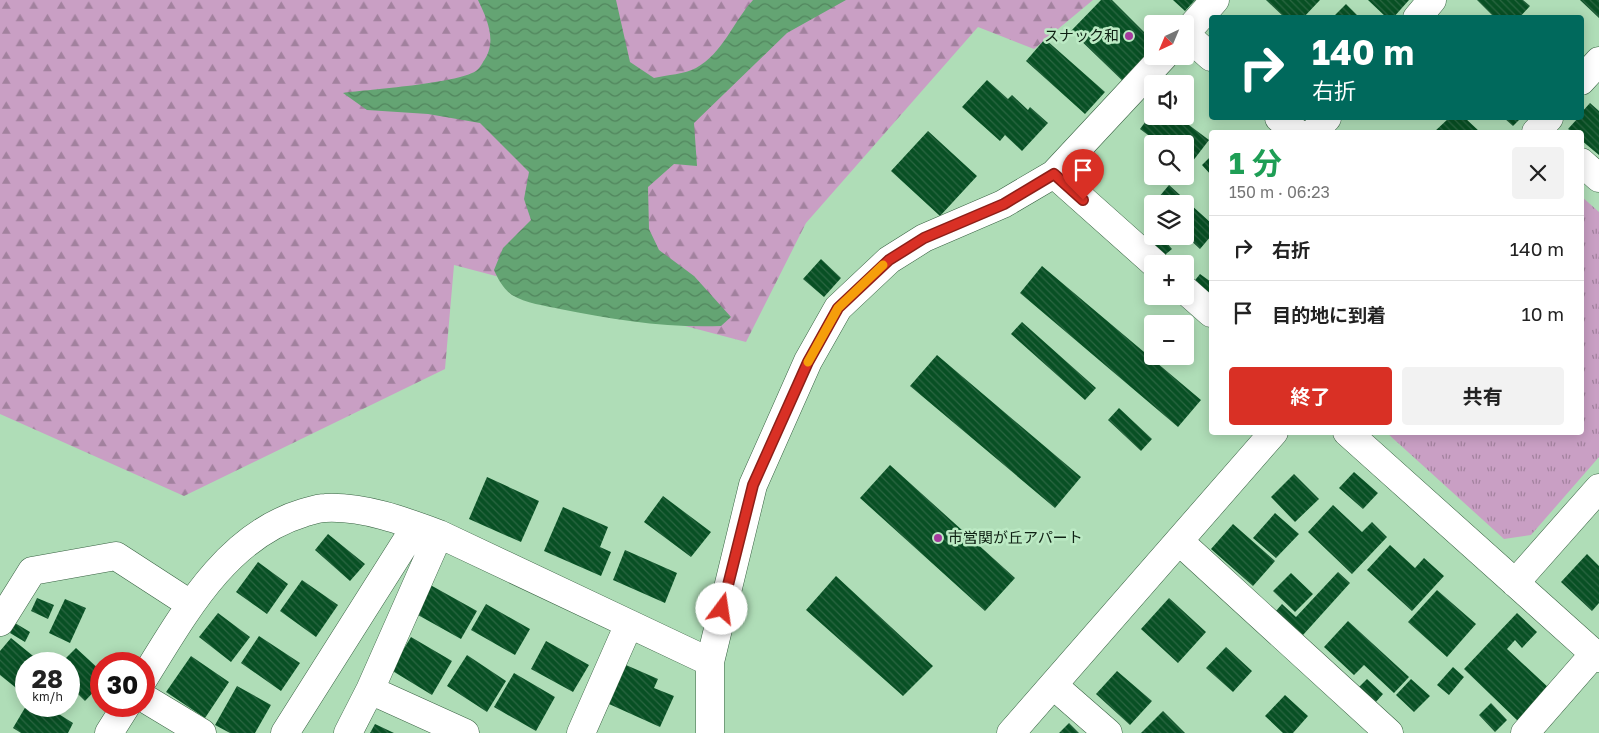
<!DOCTYPE html>
<html lang="ja">
<meta charset="utf-8">
<style>
body{margin:0;font-family:"Golos Text","Noto Sans JP",sans-serif;background:#f2f2f2;color:#222;height:100vh;display:flex;flex-direction:column;font-size:19px;white-space:nowrap}
*{box-sizing:border-box;margin:0}
p{font-size:16px;color:#767676}
.icon{flex:none;width:28px;height:28px;fill:none;stroke:currentColor;stroke-width:2;stroke-linecap:round;stroke-linejoin:round}
.map{position:relative;flex:1;overflow:hidden}
.drawer{position:absolute;left:1209px;top:130px;width:375px;height:305px;display:flex;flex-direction:column;background:#fff;border-radius:5px;box-shadow:0 2px 12px #0003}
.drawer>*{flex:none}
.guide{position:absolute;left:1209px;top:15px;width:375px;height:105px;border-radius:5px;box-shadow:0 2px 12px #0003;background:#00695c;color:#fff;overflow:hidden}
.needle{width:32px;rotate:224deg}
.controls{position:absolute;left:1144px;top:15px;display:grid;gap:10px}
.controls a{display:grid;place-items:center;width:50px;height:50px;border-radius:5px;background:#fff;box-shadow:0 2px 12px #0003;font-size:25px}
.speed{position:absolute;left:15px;top:652px;display:flex;gap:10px;font-size:25px;font-weight:700;text-align:center}
.speed>*{display:grid;place-content:center;width:65px;height:65px;border-radius:50%;background:#fff;box-shadow:0 2px 12px #0003;line-height:1}
.speed small{font-size:12px;font-weight:400}
.speed .limit{border:8px solid #d22;background:#fff;color:#111}
.pin{position:absolute;display:grid;place-items:center;width:42px;height:42px;color:#fff;margin:-51px -21px;border-radius:50% 50% 50% 0;rotate:-45deg;box-shadow:0 0 5px #0007}
.pin .icon{rotate:45deg}
.me{position:absolute;width:55px;margin:-28px;rotate:14deg;stroke-linejoin:round;filter:drop-shadow(0 0 4px #0008)}
.turn{display:flex;align-items:center;gap:18px;height:105px;padding:0 20px;font-size:22px}
.turn .icon{width:65px;height:65px;stroke-width:2.5}
.turn b{display:block;font-size:35px;line-height:42px}
.round{display:grid;place-items:center;flex:none;width:52px;height:52px;border-radius:5px;background:#f2f2f2}
.headline{display:flex;align-items:center;justify-content:space-between;height:85px;padding:0 20px}
h1{font-size:30px;font-weight:700;line-height:38px;color:#1e9e55}
.button{display:flex;gap:10px;margin-top:auto;padding:10px 20px}
.button a{flex:1;height:58px;border-radius:5px;background:#d93025;color:#fff;font-size:20px;font-weight:700;line-height:58px;text-align:center}
.button a+a{background:#f2f2f2;color:#222}
ul{padding:0;list-style:none}
li{display:flex;align-items:center;gap:15px;height:65px;padding:0 20px;border-top:1px solid #e0e0e0}
li div{flex:1}
li b{display:block;font-size:19px}
li em{font-style:normal}
.map>svg:first-child{display:block}
.grass{fill:url(#grass-tufts)}
.forest{fill:url(#forest-firs)}
.water{fill:url(#water-waves)}
.building{fill:url(#building-back-hatch)}
.lines{fill:none;stroke-linecap:round;stroke-linejoin:round}
.street-casing{stroke:#386242;stroke-width:29}
.street{stroke:#fff;stroke-width:28}
.route-casing{stroke:#8d1f18;stroke-width:12}
.route{stroke:#d93025;stroke-width:9}
.slow{stroke:#f59e0b;stroke-width:9}
.poi-dot{fill:#a43b9d;stroke:#bceac4;stroke-width:2}
.labels{text-anchor:middle;stroke-width:5;stroke-linejoin:round;paint-order:stroke}
.poi-label{font-size:15px;fill:#0f2114;stroke:#bceac4;text-anchor:end}
</style>
<div class="map">
<svg width="1599" height="733" viewBox="0 0 1599 733">
<defs>
<pattern id="grass-tufts" width="24" height="20" patternUnits="userSpaceOnUse" patternTransform="scale(1.25)"><rect width="24" height="20" fill="#c99fc4"/><path d="M3 7l-1-3M5 7V3M7 7l1-3M15 17l-1-3M17 17v-4M19 17l1-3" fill="none" stroke="#a2819e"/></pattern>
<pattern id="forest-firs" width="22" height="20" patternUnits="userSpaceOnUse" patternTransform="scale(1.25)"><rect width="22" height="20" fill="#c99fc4"/><path d="M5 1l3.5 6h-7zM16 11l3.5 6h-7z" fill="#a2819e"/></pattern>
<pattern id="water-waves" width="16" height="10" patternUnits="userSpaceOnUse" patternTransform="scale(1.25)"><rect width="16" height="10" fill="#64a473"/><path d="M0 5q4-4 8 0t8 0" fill="none" stroke="#51855d"/></pattern>
<pattern id="building-back-hatch" width="6" height="6" patternUnits="userSpaceOnUse" patternTransform="scale(1.25)"><rect width="6" height="6" fill="#085024"/><path d="M-1 5l2 2M0 0l6 6M5-1l2 2" fill="none" stroke="#2b6642"/></pattern>
</defs>
<rect width="100%" height="100%" fill="#afddb7"/>
<path class="grass" d="M1581,196L1599,212V457L1531,535L1504,539L1387,433L1581,432Z"/>
<path class="forest" d="M0,0H1093L1034,49L978,27L806,223L746,342L454,265L445,369L184,496L0,414Z"/>
<path class="water" d="M478,0H616L630,62L654,78C667,75 685,74 696,68C723,53 733,22 753,0H846L787,33L694,123L697,166L674,164L648,187L649,229L659,250L694,276L731,317L721,326C666,328 614,320 560,309C546,306 525,303 512,295C503,288 499,281 494,270L503,248L531,220L524,199L529,172L480,123L428,114L367,110L343,93C371,89 455,84 476,71C479,69 482,64 483,62C498,42 487,19 478,0Z"/>
<path class="building" d="M1101,0H1112L1152,40V56L1130,88L1071,31Z
M1173,0H1195L1185,11Z
M1266,0H1320L1303,18H1285Z
M1368,0H1409L1393,18H1387Z
M1477,0H1523L1530,6L1519,18H1495Z
M1580,0H1599V18Z
M1346,4L1360,18H1332Z
M1045,39L1105,92L1085,114L1026,61Z
M987,80L1008,99L1012,95L1028,110L1030,107L1048,123L1022,151L1005,135L1000,141L962,107Z
M1590,103L1599,111V155L1581,140V132H1573L1568,129L1578,118H1581V113Z
M1152,113V116H1177L1209,140L1189,166L1185,163V144H1160L1140,129Z
M1449,118H1465L1480,132H1434Z
M1504,118H1521L1513,126Z
M928,131L977,176L940,216L891,171Z
M1211,156V175L1202,165Z
M1169,185L1211,223V236L1200,249L1185,235V204H1153Z
M1151,236H1161L1172,249L1160,259L1145,242Z
M821,259L841,278L824,297L803,279Z
M1042,266L1201,400L1178,427L1020,293Z
M1200,274L1211,282V298L1192,284Z
M1022,322L1096,388L1085,400L1011,334Z
M937,355L1081,477L1055,508L910,386Z
M1119,408L1152,439L1141,451L1108,420Z
M890,465L1015,578L985,611L860,498Z
M1354,472L1378,493L1363,509L1339,488Z
M1294,474L1319,499L1295,522L1271,497Z
M487,477L539,501L521,542L469,519Z
M663,496L711,532L691,557L644,522Z
M1333,505L1362,532L1372,522L1387,537L1352,574L1308,532Z
M563,507L608,527L600,547L611,552L601,576L544,551Z
M1275,513L1299,534L1276,558L1253,538Z
M1233,524L1275,561L1253,586L1211,549Z
M328,534L365,564L350,581L315,550Z
M1390,545L1415,568L1424,558L1444,576L1412,611L1367,570Z
M625,550L677,573L665,603L613,580Z
M1587,554L1599,566V603L1592,611L1561,582Z
M258,562L288,584L267,614L236,592Z
M1338,572L1350,583L1303,635L1276,611L1282,604L1296,617Z
M1291,573L1313,594L1295,612L1273,591Z
M836,576L933,666L903,696L806,610Z
M302,580L338,605L316,637L280,611Z
M425,582L477,611L461,639L409,610Z
M1437,590L1476,624L1447,657L1408,622Z
M37,598L54,605L48,619L31,611Z
M1169,598L1206,632L1178,663L1141,629Z
M65,599L86,608L70,643L49,633Z
M486,604L530,629L515,655L471,630Z
M218,613L250,637L231,662L199,637Z
M1517,613L1537,632L1522,648L1515,640L1507,649L1550,689L1519,722L1464,669Z
M1348,621L1409,677L1394,693L1364,665L1354,675L1324,647Z
M15,623L30,632L25,642L10,633Z
M259,636L300,663L281,691L241,663Z
M411,637L452,661L432,695L391,670Z
M11,638L43,664H26L25,695L0,675V651Z
M546,641L589,665L573,692L531,669Z
M1226,647L1252,671L1233,692L1206,668Z
M76,648L101,671V684L85,701L69,685V664H60Z
M467,655L506,681L487,712L447,686Z
M191,656L229,682L205,718L166,692Z
M626,665L658,679L654,688L674,696L660,727L609,704Z
M1453,667L1464,677L1449,695L1437,685Z
M1117,671L1152,701L1130,725L1096,694Z
M514,673L555,697L536,731L494,707Z
M1367,679L1383,694L1374,704L1358,688Z
M1411,679L1430,696L1414,712L1396,695Z
M237,686L271,705L255,733H230L215,725Z
M1285,695L1308,716L1293,733H1283L1265,716Z
M1491,703L1507,720L1495,732L1479,715Z
M26,706H46L73,723L68,733H21L13,728Z
M1163,711L1185,733H1141Z
M1069,723L1079,733H1059Z
M375,724L394,733H370Z"/>
<g class="lines">
<g class="street-casing">
<path id="street" d="M1417,18L1432,0
M1185,34L1215,0
M1185,34L1211,57
M1581,81L1599,61
M1279,118L1296,132
M1314,132L1327,118
M1536,132L1549,118
M1581,162L1599,178
M1054,174L1155,264
M1185,290L1211,313
M1347,432L1599,658
M1179,541L1389,733
M1515,583L1599,488
M0,622L32,571L116,556L190,604
M144,678C184,614 226,536 303,513C310,511 318,508 325,508C363,506 404,521 439,534L710,662
M1053,685L1108,733
M370,690L439,534
M144,698L202,733
M109,733L126,706
M285,733L416,526
M348,733L370,690L465,733
M581,733L629,624
M710,733V662L753,485L808,361L838,308L889,260L924,238L1003,204L1054,174L1164,56
M1011,733L1274,432
M1525,733L1594,654"/>
</g>
<use href="#street" class="street"/>
</g>
<g class="lines">
<g class="route-casing">
<path id="route" d="M722,609L753,485L808,362L838,308L889,260L924,238L1004,204L1054,174L1083,200"/>
</g>
<use href="#route" class="route"/>
<path class="slow" d="M808,362L838,308L883,265"/>
</g>
<g class="poi-dot">
<circle cx="1129" cy="36" r="5"/>
<circle cx="938" cy="538" r="5"/>
</g>
<g class="labels">
<g class="poi-label">
<text x="1119" y="41">スナック和</text>
<text x="948" y="543" text-anchor="start">市営関が丘アパート</text>
</g>
</g>
</svg>
<div class="controls">
<a><svg class="needle" viewBox="-14 -14 28 28"><path d="M0-13l5 13h-10z" fill="#e53935"/><path d="M0 13l5-13h-10z" fill="#767676"/></svg></a>
<a><svg class="icon" aria-label="sound" viewBox="0 0 24 24"><path d="M4 9h4l5-4v14l-5-4H4zM17 9q2 3 0 6"/></svg></a>
<a><svg class="icon" aria-label="search" viewBox="0 0 24 24"><circle cx="10" cy="10" r="6"/><path d="M15 15l6 6"/></svg></a>
<a><svg class="icon" aria-label="layers" viewBox="0 0 24 24"><path d="M12 4l9 5-9 5-9-5zM3 14l9 5 9-5"/></svg></a>
<a>+</a>
<a>−</a>
</div>
<div class="speed"><div>28<small>km/h</small></div><div class="limit">30</div></div>
<div class="pin" style="left:1083px;top:200px;background:#d93025"><svg class="icon" aria-label="arrive" viewBox="0 0 24 24"><path d="M6 21V4h12l-3 4 3 4H6"/></svg></div>
<svg class="me" style="left:722px;top:609px" viewBox="-20 -20 40 40"><circle r="19" fill="#fff"/><path d="M0-13L10 11 0 6-10 11z" fill="#d93025"/></svg>
<div class="guide">
<div class="turn"><svg class="icon" aria-label="right" viewBox="0 0 24 24"><path d="M7 20v-9h11M14 6l5 5-5 5"/></svg><div><b>140 m</b>右折</div></div>
</div>
<section class="drawer">
<div class="headline"><div><h1>1 分</h1><p>150 m · 06:23</p></div><a class="round"><svg class="icon" aria-label="close" viewBox="0 0 24 24"><path d="M6 6l12 12M18 6L6 18"/></svg></a></div>
<ul>
<li><svg class="icon" aria-label="right" viewBox="0 0 24 24"><path d="M7 20v-9h11M14 6l5 5-5 5"/></svg><div><b>右折</b></div><em>140 m</em></li>
<li><svg class="icon" aria-label="arrive" viewBox="0 0 24 24"><path d="M6 21V4h12l-3 4 3 4H6"/></svg><div><b>目的地に到着</b></div><em>10 m</em></li>
</ul>
<div class="button"><a>終了</a><a>共有</a></div>
</section>
</div>
